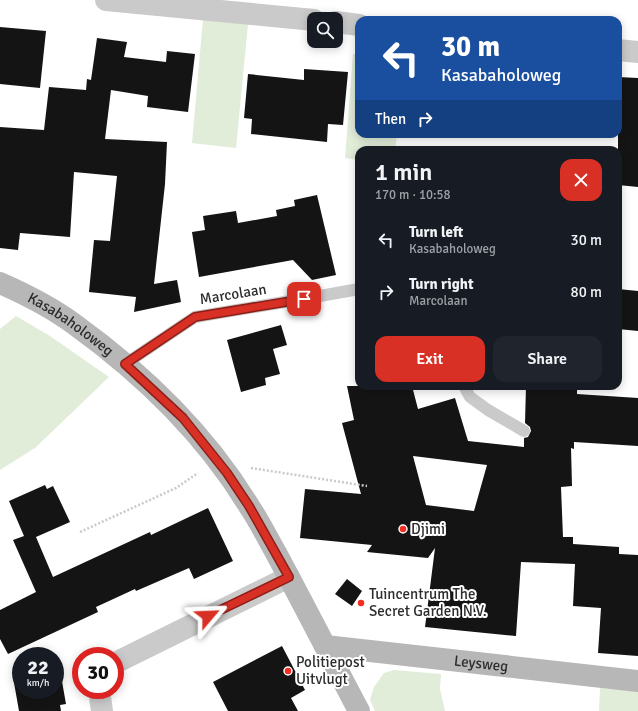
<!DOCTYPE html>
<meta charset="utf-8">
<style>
body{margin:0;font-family:Signika,sans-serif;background:#20242c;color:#f1f3f6;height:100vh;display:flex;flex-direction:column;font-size:15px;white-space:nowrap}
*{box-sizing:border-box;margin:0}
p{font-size:13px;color:#9ea1a6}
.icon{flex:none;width:22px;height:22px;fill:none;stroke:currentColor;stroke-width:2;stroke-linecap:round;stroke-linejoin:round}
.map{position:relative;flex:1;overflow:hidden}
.sheet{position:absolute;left:355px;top:146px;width:267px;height:244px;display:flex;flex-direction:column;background:#171b24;border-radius:12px;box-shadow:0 2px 10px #0003}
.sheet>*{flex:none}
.banner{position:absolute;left:355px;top:16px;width:267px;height:122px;border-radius:12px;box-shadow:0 2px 10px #0003;background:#1a4fa0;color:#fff;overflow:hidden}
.tools{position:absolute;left:307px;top:12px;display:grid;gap:8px}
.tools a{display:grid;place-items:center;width:36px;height:36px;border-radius:8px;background:#171b24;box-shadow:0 2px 10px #0003;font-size:20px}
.speed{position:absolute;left:12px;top:647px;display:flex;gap:8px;font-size:20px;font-weight:700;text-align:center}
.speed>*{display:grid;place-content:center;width:52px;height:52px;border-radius:50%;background:#171b24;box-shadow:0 2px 10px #0003;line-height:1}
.speed small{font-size:10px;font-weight:400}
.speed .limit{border:6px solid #d22;background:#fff;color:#111}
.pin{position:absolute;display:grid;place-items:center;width:34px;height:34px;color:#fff;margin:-17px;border-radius:8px;box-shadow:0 2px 6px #0006}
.me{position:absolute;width:44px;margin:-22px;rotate:64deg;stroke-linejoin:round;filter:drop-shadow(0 0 3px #0008)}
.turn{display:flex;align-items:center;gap:14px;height:84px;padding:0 20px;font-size:18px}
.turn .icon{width:52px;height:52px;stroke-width:2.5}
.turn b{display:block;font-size:28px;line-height:34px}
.then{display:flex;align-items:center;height:38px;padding:0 20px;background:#0003;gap:8px;font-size:15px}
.round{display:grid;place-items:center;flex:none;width:42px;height:42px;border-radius:12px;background:#20242c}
.head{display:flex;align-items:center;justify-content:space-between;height:68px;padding:0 20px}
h1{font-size:24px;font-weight:600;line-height:30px}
.button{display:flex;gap:8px;margin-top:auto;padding:8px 20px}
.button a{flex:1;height:46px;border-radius:12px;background:#d93025;color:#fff;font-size:16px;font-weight:600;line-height:46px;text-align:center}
.button a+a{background:#20242c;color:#f1f3f6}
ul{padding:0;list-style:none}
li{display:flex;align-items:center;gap:12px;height:52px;padding:0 20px}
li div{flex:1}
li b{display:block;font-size:15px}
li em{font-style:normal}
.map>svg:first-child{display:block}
.green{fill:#e1ecd9}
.building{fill:#141414;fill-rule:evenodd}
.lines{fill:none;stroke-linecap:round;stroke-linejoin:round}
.path{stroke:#cacaca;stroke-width:2.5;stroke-dasharray:2 2;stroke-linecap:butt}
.lane{stroke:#cacaca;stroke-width:12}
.street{stroke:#cacaca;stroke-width:22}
.secondary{stroke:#b7b7b7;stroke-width:22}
.route-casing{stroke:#8d1f18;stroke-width:10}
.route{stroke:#d93025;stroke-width:7}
.poi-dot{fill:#f32d21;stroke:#fff;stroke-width:1.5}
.labels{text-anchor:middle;stroke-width:4;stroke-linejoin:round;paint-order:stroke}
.street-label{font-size:15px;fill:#2d2d2d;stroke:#fff}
.poi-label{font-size:15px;fill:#2d2d2d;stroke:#fff;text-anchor:start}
</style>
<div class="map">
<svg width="638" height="711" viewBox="0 0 638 711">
<rect width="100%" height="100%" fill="#fff"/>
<path class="green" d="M203,19L248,24L236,148L192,143Z
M353,54H359V134H397L395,150H359V160L345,158Z
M16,316L50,336L109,377L35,448L0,470V329Z
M394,670L441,674L440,689L445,711H375L370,700L374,687L384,673Z
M600,688L638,691V711H599Z"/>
<path class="building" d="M0,27L46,31L40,88L0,84Z
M97,38L127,42L124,57L166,62L167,51L195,54L188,112L147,107L148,96L111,90L105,139L167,142L165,184L154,284L177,280L181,302L134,312L136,297L89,292L94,240L110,241L117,176L74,172L70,237L20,233L18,250L0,248V127L44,130L49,87L86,90L87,79L91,80Z
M304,69L348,72L343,125L328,124L327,142L251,134L252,119L244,118L248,74L304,80Z
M618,77L638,78V187L618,185Z
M317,195L336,275L312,280L293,260L199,277L192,232L205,230L203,216L236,211L238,223L277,216L276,210L295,206L294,200Z
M618,289L638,291V331L618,329Z
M281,325L287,345L273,349L280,374L265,378L266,385L241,392L227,340Z
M347,386H412L418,409L455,398L468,441L524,447V438L528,437L531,431L530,427L525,423L526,386H577V394L638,398V446L574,442V449L571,448L572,486L561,487L563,537H573V544L619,547V554L638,555V656L598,653L601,608L573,606L575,564L521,562L516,636L425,627L435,548L428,558L367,552L372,545L300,538L305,489L361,494L342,423L354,420ZM413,456L487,465L474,511L426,505Z
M45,485L47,489L53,486L70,522L36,537L53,577L150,532L151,535L208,508L233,561L194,579L189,568L136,591L135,589L96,607L98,612L8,654L0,639V610L36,592L13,540L24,536L9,501Z
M347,579L362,591L352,606L335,594Z
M282,646L305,690L291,698L298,711H228L213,682Z
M55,670H60L66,704L60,705L61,711H19L13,677L21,676V690H55Z"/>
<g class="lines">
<path class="path" d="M251,468L367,486
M80,532L176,488L198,473"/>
<path class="lane" d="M125,364L195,317L320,296L359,289
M464,386L470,397L488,410L524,431"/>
<path class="street" d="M106,0L314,20
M336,22L359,25
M618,50L638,52
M115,663L289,577
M99,690L102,711"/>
<g class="secondary">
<path id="s1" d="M0,283C25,294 51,307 74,324C142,373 205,434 249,506C259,521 267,537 276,553C304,605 331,658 359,711"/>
<path id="s2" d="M325,646L638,681"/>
</g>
</g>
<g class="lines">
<g class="route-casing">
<path id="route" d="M208,616L289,577L249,506L227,473L183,418L125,364L195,317L304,299"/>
</g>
<use href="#route" class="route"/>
</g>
<g class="poi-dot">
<circle cx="403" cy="529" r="4"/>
<circle cx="361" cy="603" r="4"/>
<circle cx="288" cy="671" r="4"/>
</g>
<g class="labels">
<g class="street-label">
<text transform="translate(233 294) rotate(-9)" y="5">Marcolaan</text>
<text dy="5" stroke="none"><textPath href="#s1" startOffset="82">Kasabaholoweg</textPath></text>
<text dy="5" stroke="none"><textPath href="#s2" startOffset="157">Leysweg</textPath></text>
</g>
<g class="poi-label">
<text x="411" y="534">Djimi</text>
<text x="369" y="599">Tuincentrum The<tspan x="369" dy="17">Secret Garden N.V.</tspan></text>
<text x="296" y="667">Politiepost<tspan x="296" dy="17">Uitvlugt</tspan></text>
</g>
</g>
</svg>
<div class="tools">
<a><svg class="icon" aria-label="search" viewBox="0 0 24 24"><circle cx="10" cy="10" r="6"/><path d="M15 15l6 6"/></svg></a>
</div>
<div class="speed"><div>22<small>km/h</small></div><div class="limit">30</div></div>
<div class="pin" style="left:304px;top:299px;background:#d93025"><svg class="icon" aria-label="arrive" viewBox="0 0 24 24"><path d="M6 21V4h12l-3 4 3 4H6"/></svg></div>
<svg class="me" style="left:208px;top:616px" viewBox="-20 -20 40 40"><path d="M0-17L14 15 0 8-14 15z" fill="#d93025" stroke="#fff" stroke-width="4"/></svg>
<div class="banner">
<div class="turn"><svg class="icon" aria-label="left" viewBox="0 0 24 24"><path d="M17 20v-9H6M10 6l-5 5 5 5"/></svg><div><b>30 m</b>Kasabaholoweg</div></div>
<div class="then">Then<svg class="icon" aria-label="right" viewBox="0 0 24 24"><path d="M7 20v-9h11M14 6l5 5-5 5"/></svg></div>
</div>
<section class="sheet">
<div class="head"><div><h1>1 min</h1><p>170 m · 10:58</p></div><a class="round" style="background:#d93025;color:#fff"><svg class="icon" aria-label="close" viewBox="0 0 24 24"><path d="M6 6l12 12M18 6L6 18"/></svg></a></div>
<ul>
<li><svg class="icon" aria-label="left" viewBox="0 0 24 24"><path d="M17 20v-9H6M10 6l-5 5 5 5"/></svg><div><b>Turn left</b><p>Kasabaholoweg</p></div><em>30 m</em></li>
<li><svg class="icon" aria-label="right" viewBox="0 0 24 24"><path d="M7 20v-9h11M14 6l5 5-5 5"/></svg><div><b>Turn right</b><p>Marcolaan</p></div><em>80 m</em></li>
</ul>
<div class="button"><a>Exit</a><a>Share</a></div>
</section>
</div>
